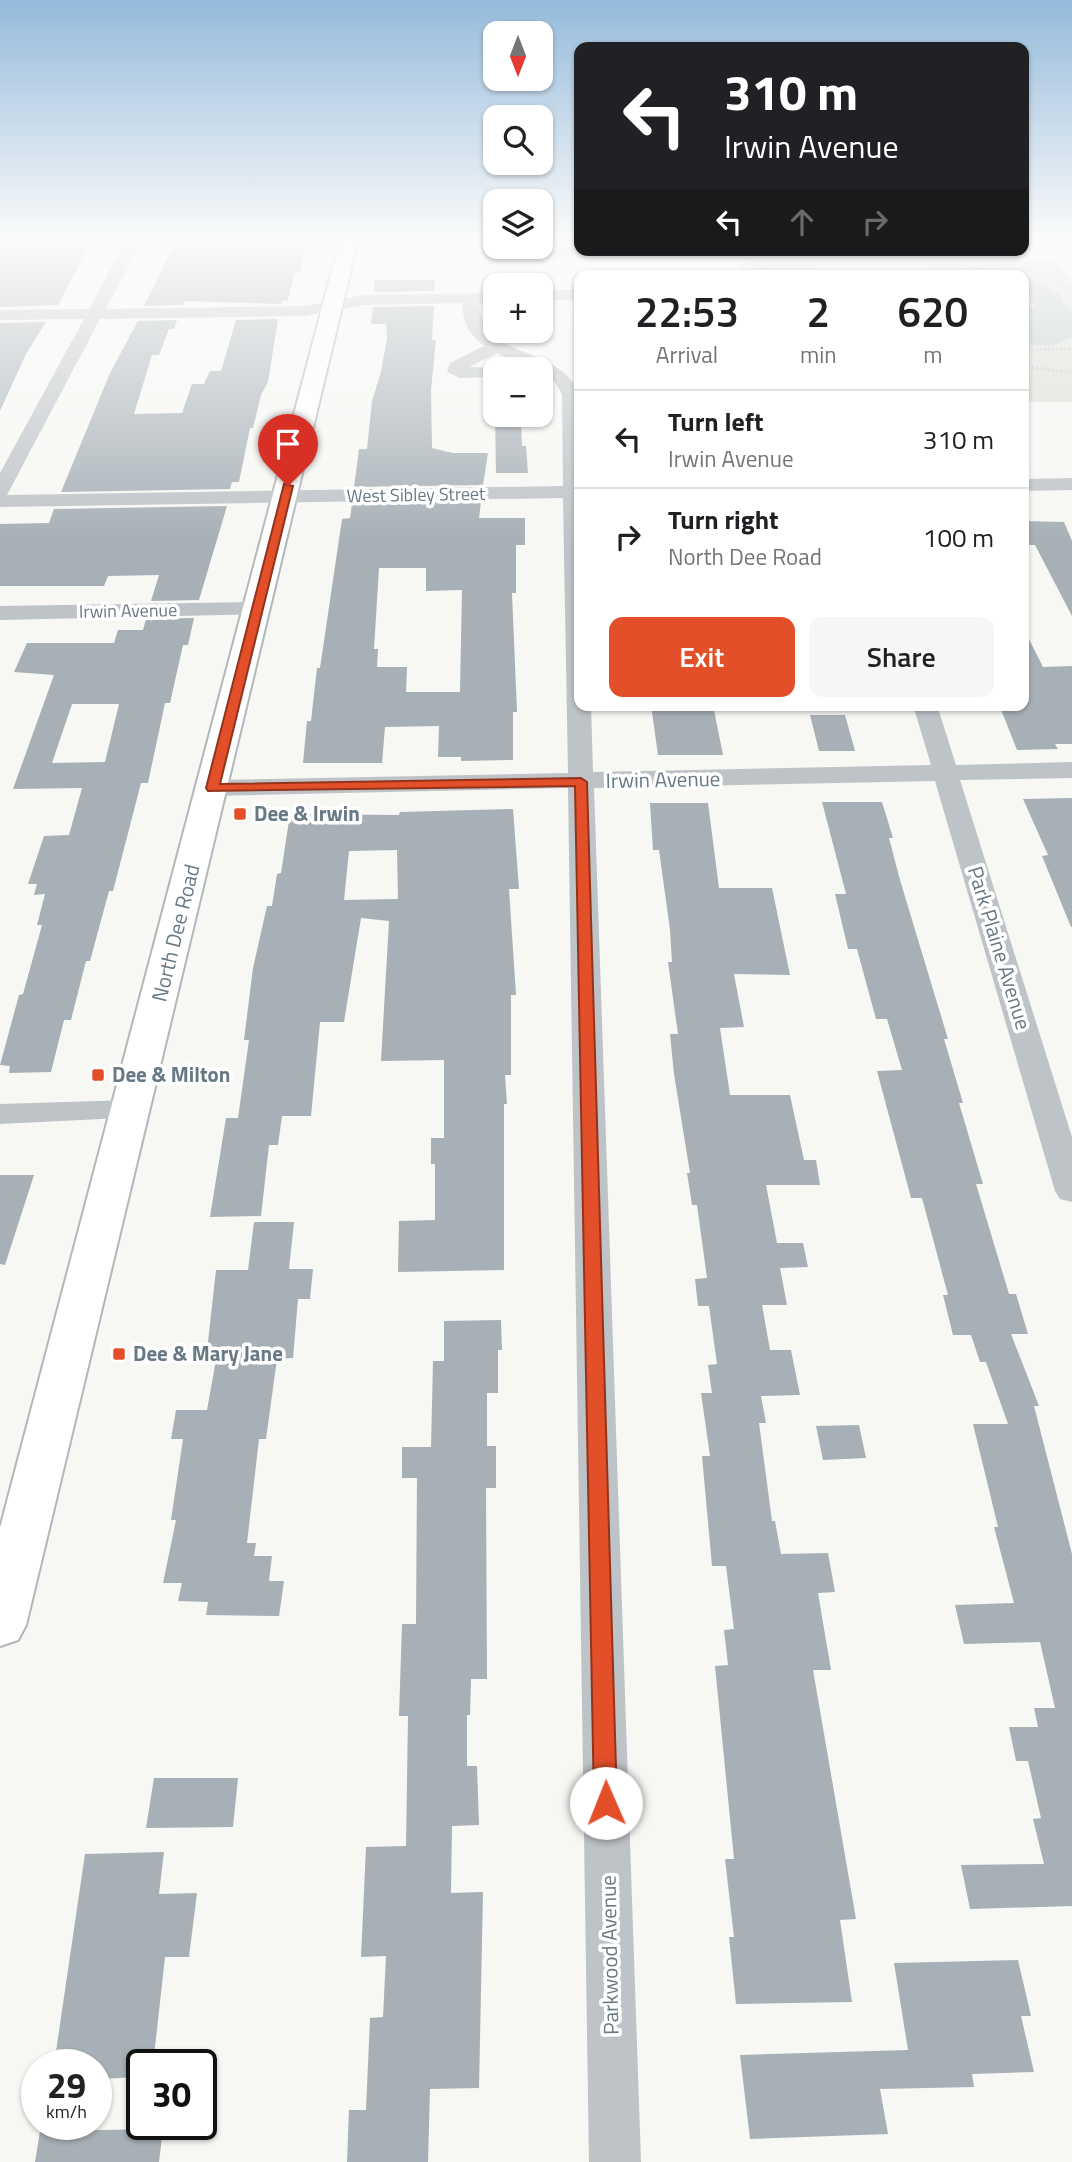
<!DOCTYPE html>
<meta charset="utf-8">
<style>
body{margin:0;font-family:"Titillium Web",sans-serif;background:#f6f6f6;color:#202124;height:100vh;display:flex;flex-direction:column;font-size:26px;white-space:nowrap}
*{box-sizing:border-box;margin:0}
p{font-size:23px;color:#757577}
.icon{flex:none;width:38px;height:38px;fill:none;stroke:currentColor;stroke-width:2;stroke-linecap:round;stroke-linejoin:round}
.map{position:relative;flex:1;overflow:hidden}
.details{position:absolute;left:574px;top:270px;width:455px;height:441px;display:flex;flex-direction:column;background:#fff;border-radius:14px;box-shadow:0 2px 5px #0004}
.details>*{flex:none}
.guide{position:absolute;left:574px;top:42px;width:455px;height:214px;border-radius:14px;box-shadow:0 2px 5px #0004;background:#202124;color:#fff;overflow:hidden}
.needle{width:46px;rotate:180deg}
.fabs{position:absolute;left:483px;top:21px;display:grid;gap:14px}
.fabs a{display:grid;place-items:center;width:70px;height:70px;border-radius:14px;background:#fff;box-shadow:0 2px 5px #0004;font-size:35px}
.speed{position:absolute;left:21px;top:2049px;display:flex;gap:14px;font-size:35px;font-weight:700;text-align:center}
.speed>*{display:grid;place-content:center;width:91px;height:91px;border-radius:50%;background:#fff;box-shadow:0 2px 5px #0004;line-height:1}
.speed small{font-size:18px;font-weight:400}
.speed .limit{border:4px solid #111;border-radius:10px;background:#fff;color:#111}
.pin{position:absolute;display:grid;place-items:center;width:60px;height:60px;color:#fff;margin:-72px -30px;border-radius:50% 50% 50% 0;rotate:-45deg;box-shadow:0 0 7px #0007}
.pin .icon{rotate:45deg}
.me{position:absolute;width:77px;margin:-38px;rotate:359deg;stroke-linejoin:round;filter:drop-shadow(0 0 5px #0008)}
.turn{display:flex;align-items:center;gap:24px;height:147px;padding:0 35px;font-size:32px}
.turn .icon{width:91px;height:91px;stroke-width:2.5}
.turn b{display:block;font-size:49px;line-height:60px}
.lanes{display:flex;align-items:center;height:66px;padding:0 35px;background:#0003;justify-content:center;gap:35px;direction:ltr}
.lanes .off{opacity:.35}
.eta{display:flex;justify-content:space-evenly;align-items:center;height:119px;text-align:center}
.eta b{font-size:42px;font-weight:600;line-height:49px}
.action{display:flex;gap:14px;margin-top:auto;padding:14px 35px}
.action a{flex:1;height:80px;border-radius:14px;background:#e24f29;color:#fff;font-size:28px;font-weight:600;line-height:80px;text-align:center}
.action a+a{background:#f6f6f6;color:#202124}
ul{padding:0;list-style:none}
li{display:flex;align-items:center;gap:21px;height:98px;padding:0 35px;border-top:2px solid #e0e0e0}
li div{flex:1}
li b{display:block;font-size:26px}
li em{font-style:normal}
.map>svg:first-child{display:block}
.green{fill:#d7dcd4}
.water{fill:#b8c4c8}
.building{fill:#a7b0b6;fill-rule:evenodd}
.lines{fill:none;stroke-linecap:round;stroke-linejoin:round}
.secondary-casing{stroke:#b1b7bb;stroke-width:4}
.path{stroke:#b9bcbf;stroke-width:2.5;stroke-dasharray:2 2;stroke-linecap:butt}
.minor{fill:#bec3c7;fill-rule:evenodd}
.secondary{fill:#fff;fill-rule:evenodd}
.route{fill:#e24f29;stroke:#93331b;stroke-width:2}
.poi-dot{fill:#e24f29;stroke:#fff;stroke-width:2.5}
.labels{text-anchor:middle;stroke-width:7;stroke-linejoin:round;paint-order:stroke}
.far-street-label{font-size:18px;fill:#677985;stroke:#fff}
.street-label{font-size:21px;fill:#677985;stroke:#fff}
.poi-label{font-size:21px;font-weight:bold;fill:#677985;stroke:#fff;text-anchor:start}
</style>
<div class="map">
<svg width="1072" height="2162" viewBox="0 0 1072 2162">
<rect width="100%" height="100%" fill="#f7f7f4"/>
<path class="green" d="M1055,260L1072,281V402H1024V275H743L738,262Z"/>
<path class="water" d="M541,240H579V250L651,251L647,255L616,252L556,257L544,250L514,247H541Z
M760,267C783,271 827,265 843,275H751L749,269Z
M967,267C1002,267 1026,270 1055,291C1063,296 1063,307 1072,312V337L1052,345H1024V308L1035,307V304L1024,295V275H930Z"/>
<path class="building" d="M6,240H92L58,305L0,307V249Z
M176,240H304L303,246L306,245L301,272H295L288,300L282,301L281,304L184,301L183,305L144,306Z
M375,280H435L434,291L374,292Z
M434,306L432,340H436L431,390L432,448L453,453H488L483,485L354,487L359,449H367L372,401L381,372L387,338L386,324H371L373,307Z
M278,319L268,382L261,395L253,428H250L239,482H232L230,489L61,492L110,373L138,321L177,320L174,329H169L159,355H152L134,414L182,413L192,384H204L210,371H221L236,320Z
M46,322L26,354L0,411V323Z
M495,415H521L522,446H526L528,473H496Z
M481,502L479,518H525V545H516V593H512L517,712H513V760L461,761V757H438L439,726L385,727L382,763H303L307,721H311L317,668H320L342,519L350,518L352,504ZM379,568H426V591L462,590L460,692H406L407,667H377L378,649H374Z
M227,506L199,600L151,601L159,575L108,576L104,586H0V524L49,523L54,509Z
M1024,521L1064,522L1072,541V616L1035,545H1029L1024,534Z
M194,618L188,645H183L170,703H165L148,783H141L113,891H109L90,961H86L71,1020H64L51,1072L9,1073L10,1066L0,1065L19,995L23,994L42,925H37L45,894L34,895L37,884H28L44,836L69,835L82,788L13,789L54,675L14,672L27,643H114L118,630H143L146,619ZM72,704H119L105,762L52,763Z
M1024,629L1043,667L1072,666V744H1055L1058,749L1017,750L1000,707L1024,706Z
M651,705H713L723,755H658Z
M810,715H845L855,751H819Z
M1072,798V927H1071L1042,856L1048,855L1023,799Z
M822,802H882L893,838H889L900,880L948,1039H944L963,1103H959L983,1184H976L1009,1294H1016L1028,1334H1011L1039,1406H1034L1072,1554V1906L970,1909L961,1865L1044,1864L1033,1819L1041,1818L1028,1761H1016L1009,1727H1038L1034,1708H1055L1040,1642L964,1644L955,1605L1014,1603L994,1527H998L973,1424H1008L986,1362H980L971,1335H953L943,1295H948L922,1198H911L877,1071L902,1070L887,1019H876L857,949H848L835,894H846Z
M650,803H708L719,888H772L790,975L734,974L744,1027L720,1028L730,1095H790L804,1160H816L820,1185H766L777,1243H803L808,1267L780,1268L787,1305H762L770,1350H791L800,1395L761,1396L766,1423H759L772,1521H775L781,1554L828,1553L835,1592L818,1593L831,1670H813L856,1919L840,1920L852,2002L736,2004L729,1937H734L725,1859H734L715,1666L728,1665L724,1630L734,1629L726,1566H712L702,1456H710L701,1393H712L708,1365L717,1364L709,1306H698L695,1279L707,1278L697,1205H692L687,1173H690L674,1074L670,1034H678L668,962H672L670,930L659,850H653Z
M513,809L519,889H509L516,995H511V1075H505L507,1104H504V1270L398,1272L399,1221L435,1220V1164H431V1138H444V1060L381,1061L389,921L361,918L344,1022H320L311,1116H282L278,1145H269L261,1216L210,1217L226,1118H238L249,1040H244L253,968L267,906H272L277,874L281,873L290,814L399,815L400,812ZM397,850L398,899L344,900L349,851Z
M0,1175H34L5,1265L0,1264Z
M254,1222H294L289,1269H313L310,1299H298L293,1358L277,1359L266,1439H259L247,1543H256L254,1556H272L269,1581H284L279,1616L206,1615L208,1602L178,1601L182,1583H163L176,1520H171L183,1439H171L176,1410H207L216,1360H206L216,1270H248Z
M501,1320L502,1350H498V1393H487V1446H496V1488H486L487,1679H471L470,1715H467V1766H477L479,1825L452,1826L451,1893L483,1892L479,2088L430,2089L428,2162H347L349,2110H366L370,2018L383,2017L386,1956L361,1957L366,1847L406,1846L408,1716H399L402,1624H416L417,1478H402V1447H431L433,1361H444V1321Z
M859,1425L866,1458L823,1460L816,1426Z
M154,1778H238L233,1827L146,1828Z
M164,1852L159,1894L197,1893L189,1957H165L153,2065H142V2077L96,2079V2065H54L85,1854Z
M1018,1960L1031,2016H1021L1034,2072L972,2074L974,2087L880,2089L888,2134L750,2139L740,2055L908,2050L894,1963Z
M163,2129L159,2162H35L40,2131Z"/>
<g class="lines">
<g class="secondary-casing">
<path id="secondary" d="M340,240H358L26,1625L18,1640L0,1646V1528Z"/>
</g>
<path class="path" d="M911,275C950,260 997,258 1037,273C1049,277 1060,284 1072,289
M1024,350L1072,349
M1024,366L1072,373"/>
<path class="minor" d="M126,240H142L106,309L304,306L364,295L495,293V303H479C481,360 560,345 579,393V705H591L593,772L931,765L913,705H937L956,765L1072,762V778L960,780L1072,1137V1202L1060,1199L1055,1191L935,781L594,788L641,2162H589L568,788L212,796L203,793L199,788L203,783L212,780L568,773L563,498L0,507V473L84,319L0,320V310L89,309ZM462,303C463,323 469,334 484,346L450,363L447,372L460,378L495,377V369L501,368L469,367L497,353C522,365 552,367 562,395L563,486L7,495L100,319L304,316L364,305Z
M579,289V299L541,301V291Z
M1072,478V490L1024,491V479Z
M255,602L263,604L266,609L263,614L0,620V606Z
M131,1100L142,1103L147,1110L142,1117L0,1124V1104Z"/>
<use href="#secondary" class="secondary"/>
</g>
<linearGradient id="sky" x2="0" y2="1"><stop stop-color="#95badb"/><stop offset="0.44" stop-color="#fbfbfa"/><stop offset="1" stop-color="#fbfbfa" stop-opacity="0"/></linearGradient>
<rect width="1072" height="543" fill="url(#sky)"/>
<path class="route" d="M284,484L293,486L220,784L581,778L587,782L617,1803L614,1810L606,1813L598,1810L594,1803L575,786L208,791L206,788Z"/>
<g class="poi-dot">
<rect x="233" y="807" width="14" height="14" rx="3.5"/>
<rect x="91" y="1068" width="14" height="14" rx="3.5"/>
<rect x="112" y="1347" width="14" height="14" rx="3.5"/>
</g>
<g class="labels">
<g class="far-street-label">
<text transform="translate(416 495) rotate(-1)" y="6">West Sibley Street</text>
<text transform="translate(128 611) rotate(-1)" y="6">Irwin Avenue</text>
</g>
<g class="street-label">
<text transform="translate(663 780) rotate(-1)" y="7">Irwin Avenue</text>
<text transform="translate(176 933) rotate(-76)" y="7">North Dee Road</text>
<text transform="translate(999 948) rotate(73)" y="7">Park Plaine Avenue</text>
<text transform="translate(610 1955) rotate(-91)" y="7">Parkwood Avenue</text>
</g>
<g class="poi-label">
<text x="254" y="821">Dee &amp; Irwin</text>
<text x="112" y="1082">Dee &amp; Milton</text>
<text x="133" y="1361">Dee &amp; Mary Jane</text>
</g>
</g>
</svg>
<div class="fabs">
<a><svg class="needle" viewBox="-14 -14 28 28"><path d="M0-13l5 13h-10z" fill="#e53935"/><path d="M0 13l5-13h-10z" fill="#757577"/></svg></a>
<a><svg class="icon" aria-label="search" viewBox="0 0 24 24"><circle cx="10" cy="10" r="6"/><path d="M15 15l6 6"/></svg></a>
<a><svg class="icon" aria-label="layers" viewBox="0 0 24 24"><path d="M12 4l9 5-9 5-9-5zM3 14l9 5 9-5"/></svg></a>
<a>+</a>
<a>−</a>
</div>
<div class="speed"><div>29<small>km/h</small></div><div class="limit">30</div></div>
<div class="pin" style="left:288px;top:486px;background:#d93025"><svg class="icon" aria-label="arrive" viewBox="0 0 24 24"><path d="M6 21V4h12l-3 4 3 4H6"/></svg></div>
<svg class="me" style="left:606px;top:1803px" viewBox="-20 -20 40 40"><circle r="19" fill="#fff"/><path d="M0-13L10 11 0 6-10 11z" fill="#e24f29"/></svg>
<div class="guide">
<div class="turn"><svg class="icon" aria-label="left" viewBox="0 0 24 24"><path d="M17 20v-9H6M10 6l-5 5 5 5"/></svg><div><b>310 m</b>Irwin Avenue</div></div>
<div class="lanes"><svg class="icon" aria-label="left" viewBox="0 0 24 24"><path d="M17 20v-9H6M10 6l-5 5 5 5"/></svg><svg class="icon off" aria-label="ahead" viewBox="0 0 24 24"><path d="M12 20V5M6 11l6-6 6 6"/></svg><svg class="icon off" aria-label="right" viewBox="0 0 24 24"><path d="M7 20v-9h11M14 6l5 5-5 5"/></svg></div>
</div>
<section class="details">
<div class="eta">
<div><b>22:53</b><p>Arrival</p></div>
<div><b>2</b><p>min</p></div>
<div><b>620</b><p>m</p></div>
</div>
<ul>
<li><svg class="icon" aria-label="left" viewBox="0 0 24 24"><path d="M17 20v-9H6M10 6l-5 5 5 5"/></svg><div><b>Turn left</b><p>Irwin Avenue</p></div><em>310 m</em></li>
<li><svg class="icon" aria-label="right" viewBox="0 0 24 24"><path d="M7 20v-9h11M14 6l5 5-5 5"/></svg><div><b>Turn right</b><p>North Dee Road</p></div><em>100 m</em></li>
</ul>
<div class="action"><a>Exit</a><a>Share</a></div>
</section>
</div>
